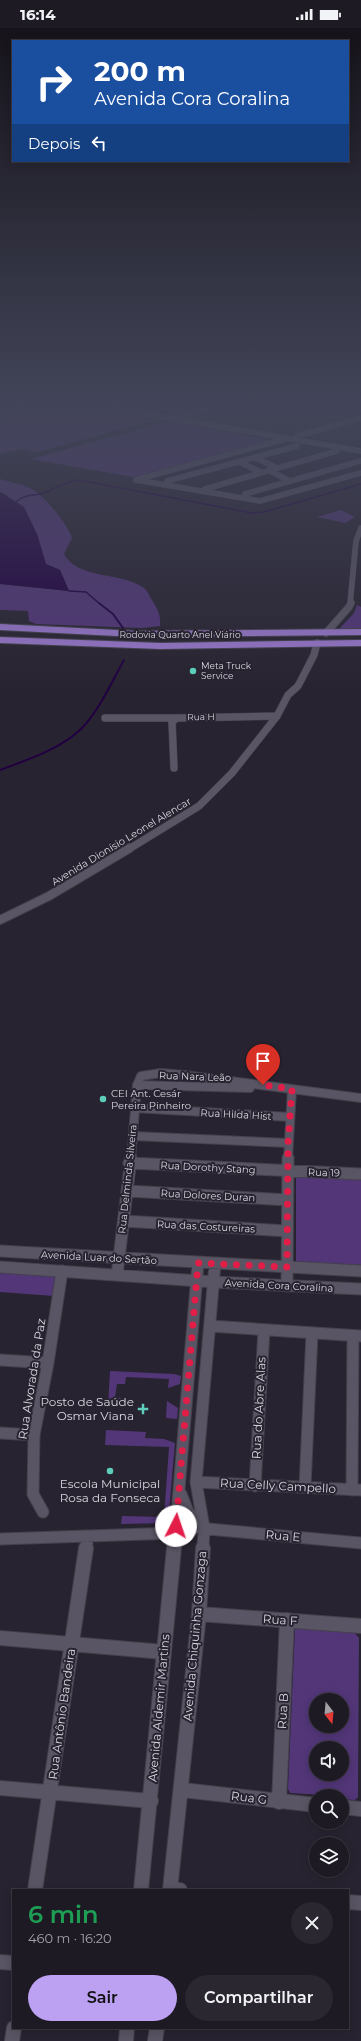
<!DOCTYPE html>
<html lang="pt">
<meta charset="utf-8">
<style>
body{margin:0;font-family:Montserrat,sans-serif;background:#2b2731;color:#f1f3f6;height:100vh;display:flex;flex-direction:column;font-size:15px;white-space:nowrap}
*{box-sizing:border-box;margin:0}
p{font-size:13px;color:#a1a1a6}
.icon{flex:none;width:22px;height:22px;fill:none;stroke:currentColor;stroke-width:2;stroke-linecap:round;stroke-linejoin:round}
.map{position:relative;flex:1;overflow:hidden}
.panel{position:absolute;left:12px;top:1861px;width:337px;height:140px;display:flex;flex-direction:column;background:#1e1a24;border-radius:0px;box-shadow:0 2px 10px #0003,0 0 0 1px #3c3841}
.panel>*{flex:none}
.guide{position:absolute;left:12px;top:12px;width:337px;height:122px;border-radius:0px;box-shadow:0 2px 10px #0003,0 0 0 1px #3c3841;background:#1a4fa0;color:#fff;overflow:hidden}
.needle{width:26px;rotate:164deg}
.fabs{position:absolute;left:309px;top:1665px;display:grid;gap:8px}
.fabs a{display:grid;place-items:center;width:40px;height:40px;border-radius:50%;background:#1e1a24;box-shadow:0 2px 10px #0003,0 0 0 1px #3c3841;font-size:20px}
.pin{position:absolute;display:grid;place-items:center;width:34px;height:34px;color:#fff;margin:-41px -17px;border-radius:50% 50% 50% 0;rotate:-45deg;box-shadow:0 0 4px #0007}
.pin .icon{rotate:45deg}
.me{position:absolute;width:44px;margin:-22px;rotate:4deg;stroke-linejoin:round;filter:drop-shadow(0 0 3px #0008)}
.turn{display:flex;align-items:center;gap:14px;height:84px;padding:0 16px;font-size:18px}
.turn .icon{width:52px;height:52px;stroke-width:2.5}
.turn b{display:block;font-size:28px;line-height:34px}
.then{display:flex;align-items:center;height:38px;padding:0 16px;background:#0003;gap:8px;font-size:15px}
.round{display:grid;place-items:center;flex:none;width:42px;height:42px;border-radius:21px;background:#2b2731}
.headline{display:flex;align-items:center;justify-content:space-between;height:68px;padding:0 16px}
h1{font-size:24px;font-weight:600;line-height:30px;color:#1e9e55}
.primary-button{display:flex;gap:8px;margin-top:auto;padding:8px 16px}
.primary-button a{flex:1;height:46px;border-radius:24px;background:#bca0f2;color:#111;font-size:16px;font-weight:600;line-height:46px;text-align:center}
.primary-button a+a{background:#2b2731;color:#f1f3f6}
.status{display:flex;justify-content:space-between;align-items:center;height:28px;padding:0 20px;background:#1e1a24;direction:ltr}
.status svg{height:11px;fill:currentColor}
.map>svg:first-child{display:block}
.green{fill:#523678;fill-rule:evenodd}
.water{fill:#210041}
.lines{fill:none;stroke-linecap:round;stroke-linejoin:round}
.stream-far1{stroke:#210041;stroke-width:1.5}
.stream{stroke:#210041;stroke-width:2}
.minor-far4-casing{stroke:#44414c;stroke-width:6}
.minor-far3-casing{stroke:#44414c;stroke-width:8}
.minor-far2-casing{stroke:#44414c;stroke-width:10}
.minor-far1-casing{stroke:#44414c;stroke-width:13}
.minor-casing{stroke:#44414c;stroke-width:16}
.highway-casing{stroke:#44414c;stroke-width:2}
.minor-far4{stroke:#5a5564;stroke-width:5.5}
.minor-far3{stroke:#5a5564;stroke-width:7}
.minor-far2{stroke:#5a5564;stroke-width:8}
.minor-far1{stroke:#5a5564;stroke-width:11}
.minor{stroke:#5a5564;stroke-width:14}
.highway{fill:#9877cb;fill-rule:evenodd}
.route{stroke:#e11d48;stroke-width:7;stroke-dasharray:0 12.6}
.poi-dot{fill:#5ccebb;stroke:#282330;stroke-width:1.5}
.labels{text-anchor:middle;stroke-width:4;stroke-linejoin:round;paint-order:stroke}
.far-street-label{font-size:9px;fill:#d9d6df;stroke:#282330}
.far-poi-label{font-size:9px;fill:#d9d6df;stroke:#282330;text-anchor:start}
.street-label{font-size:10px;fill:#d9d6df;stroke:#282330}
.poi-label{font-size:10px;fill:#d9d6df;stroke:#282330;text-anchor:start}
.near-street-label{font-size:12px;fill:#d9d6df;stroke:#282330}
.near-poi-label{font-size:12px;fill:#d9d6df;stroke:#282330;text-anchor:end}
</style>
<div class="status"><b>16:14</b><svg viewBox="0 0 49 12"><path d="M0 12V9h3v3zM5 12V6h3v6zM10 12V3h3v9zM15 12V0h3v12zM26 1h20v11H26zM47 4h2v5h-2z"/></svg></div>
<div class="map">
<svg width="361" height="2013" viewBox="0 0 361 2013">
<rect width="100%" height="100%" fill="#282330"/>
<path class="green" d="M41,380H90L156,392L37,424L22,421L0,426V391Z
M170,393L270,412L134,449L30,431Z
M0,451C10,454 21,456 30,460C43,466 68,496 72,510L64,526C78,552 120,543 144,560C147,562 150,569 152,572C158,582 161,587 160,598L142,600L36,596L29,593L28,583L0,582V556L69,563L60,542L46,536L37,506L7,467L0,464Z
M341,482L355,489L345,495L317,489Z
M357,577L361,579V602H345L340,600L354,585Z
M296,1145L361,1148V1239L300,1236L296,1233Z
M0,1244L58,1247L54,1268L0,1264Z
M110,1343L174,1346L181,1348L180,1356L168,1360L169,1351L126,1349L125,1356H117L115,1369L122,1370L120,1378L108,1377Z
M167,1373L178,1380L177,1391L166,1390Z
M106,1402L146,1404L145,1410L164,1411L175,1415L168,1495L121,1496L122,1488L164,1489L169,1419L105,1417Z
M295,1599L354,1604L359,1610L358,1769L355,1772L342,1771V1768L290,1765L288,1761ZM316,1672H342V1698H316ZM316,1720H342V1746H316Z"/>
<path class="water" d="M0,464L24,479L37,506L46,536L60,542L69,563L0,556Z"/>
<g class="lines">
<path class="stream-far1" d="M16,474C25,465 36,469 46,464C60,458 62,455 79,452L252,485L264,484L361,456
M69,563L86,564L100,576"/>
<path class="stream" d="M99,575L113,586L123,600
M0,742C27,732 61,721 82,700C100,681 111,655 124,632"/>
<g class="minor-far4-casing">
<path id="minor-far4" d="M112,380L361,423
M172,380L184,387
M0,386L22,380
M173,390L209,380
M297,408L361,390
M254,429L277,440
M239,434L261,444
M268,442L290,453
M139,451L285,411
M136,452L260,473L361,445
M167,453L297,418
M205,461L337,423
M245,466L361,433
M350,576L356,513L361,500"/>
</g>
<g class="minor-far3-casing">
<path id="minor-far3" d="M326,605L349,579L351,575
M105,690H177
M174,740L172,694L177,690L277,688
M129,821L199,778L232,745L277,688L288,667L298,658L314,627L317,615"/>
</g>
<g class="minor-far2-casing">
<path id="minor-far2" d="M0,892L49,868L130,820
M137,1057L250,1060
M134,1080L290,1089
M133,1108L288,1115
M131,1131L137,1057L141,1048L161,1045L184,1047L361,1070
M288,1131L292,1061"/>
</g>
<g class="minor-far1-casing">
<path id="minor-far1" d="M129,1135L361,1146
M128,1163L288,1172
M124,1193L287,1203
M0,1223L361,1243
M0,1239L214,1254L361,1261
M117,1247L131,1130
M287,1258L288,1130
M210,1298L361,1308
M0,1332L48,1335
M0,1405L34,1407
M196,1454L361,1462
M255,1458L264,1302
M305,1459L312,1305
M352,1462L353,1308
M181,1466L188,1484L204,1500
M43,1484L33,1466L34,1407L48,1335L62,1243
M176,1498L361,1515
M0,1511L176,1505
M86,1521L88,1509
M174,1521L198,1235
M203,1521L204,1500L196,1454L215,1236"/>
</g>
<g class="minor-casing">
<path id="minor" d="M199,1586L361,1598
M0,1610L164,1624
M0,1760L151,1773
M182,1762L316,1777
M279,1774L287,1592
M342,1779L361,1781
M170,1861L180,1862
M35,1862L86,1520
M141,1862L174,1520
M170,1862L199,1586L203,1520
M348,1874L361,1875
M0,1934L13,1935
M12,2013L14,2000
M126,2013L127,2000
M155,2013L157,2000"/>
</g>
<g class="highway-casing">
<path id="highway" d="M0,596L136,603L361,601V607L136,609L0,602Z
M0,609L161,615L361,612V618L161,621L0,615Z"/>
</g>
<use href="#minor-far4" class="minor-far4"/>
<use href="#minor-far3" class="minor-far3"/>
<use href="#minor-far2" class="minor-far2"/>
<use href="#minor-far1" class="minor-far1"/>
<use href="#minor" class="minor"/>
<use href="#highway" class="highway"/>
</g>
<linearGradient id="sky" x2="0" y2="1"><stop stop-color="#16131a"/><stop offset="0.57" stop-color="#424559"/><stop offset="1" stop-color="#424559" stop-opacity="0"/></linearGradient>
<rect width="361" height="662" fill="url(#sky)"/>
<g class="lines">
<path class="route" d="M176,1498L198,1235L287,1239L288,1115L292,1061L263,1057"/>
</g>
<g class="poi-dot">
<circle cx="193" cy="643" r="4"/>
<circle cx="103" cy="1071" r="4"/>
<path d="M141 1375h4v4h4v4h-4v4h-4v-4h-4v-4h4z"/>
<circle cx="110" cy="1443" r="4"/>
</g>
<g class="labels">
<g class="far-street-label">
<text x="180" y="610">Rodovia Quarto Anel Viário</text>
<text transform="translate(201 689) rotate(-1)" y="3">Rua H</text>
</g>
<g class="far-poi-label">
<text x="201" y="641">Meta Truck<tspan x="201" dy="10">Service</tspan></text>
</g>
<g class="street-label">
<text transform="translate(121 813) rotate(-31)" y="4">Avenida Dionísio Leonel Alencar</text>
<text transform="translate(195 1048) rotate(2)" y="4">Rua Nara Leão</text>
<text transform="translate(236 1086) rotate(3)" y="4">Rua Hilda Hist</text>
<text transform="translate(208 1139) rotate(3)" y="4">Rua Dorothy Stang</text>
<text transform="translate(324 1144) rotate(2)" y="4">Rua 19</text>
<text transform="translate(127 1151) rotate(-84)" y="4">Rua Delminda Silveira</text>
<text transform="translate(208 1167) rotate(3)" y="4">Rua Dolores Duran</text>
<text transform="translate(206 1198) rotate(3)" y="4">Rua das Costureiras</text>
<text transform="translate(99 1229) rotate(3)" y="4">Avenida Luar do Sertão</text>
<text transform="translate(279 1257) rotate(3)" y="4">Avenida Cora Coralina</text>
</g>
<g class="poi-label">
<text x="111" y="1069">CEI Ant. Cesár<tspan x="111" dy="12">Pereira Pinheiro</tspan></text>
</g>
<g class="near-street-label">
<text transform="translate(32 1351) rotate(-81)" y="4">Rua Alvorada da Paz</text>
<text transform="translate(259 1380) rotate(-87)" y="4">Rua do Abre Alas</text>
<text transform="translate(278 1458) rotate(3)" y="4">Rua Celly Campello</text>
<text transform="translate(283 1508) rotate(5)" y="4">Rua E</text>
<text transform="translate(280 1592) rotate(4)" y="4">Rua F</text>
<text transform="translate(195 1608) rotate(-85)" y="4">Avenida Chiquinha Gonzaga</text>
<text transform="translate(159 1680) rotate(-85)" y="4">Avenida Aldemir Martins</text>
<text transform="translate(283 1683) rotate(-87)" y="4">Rua B</text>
<text transform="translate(62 1686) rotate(-82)" y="4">Rua Antônio Bandeira</text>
<text transform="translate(249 1770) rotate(7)" y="4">Rua G</text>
</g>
<g class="near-poi-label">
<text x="134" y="1378">Posto de Saúde<tspan x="134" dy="14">Osmar Viana</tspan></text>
<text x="110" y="1460" text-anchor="middle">Escola Municipal<tspan x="110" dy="14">Rosa da Fonseca</tspan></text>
</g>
</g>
</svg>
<div class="fabs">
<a><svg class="needle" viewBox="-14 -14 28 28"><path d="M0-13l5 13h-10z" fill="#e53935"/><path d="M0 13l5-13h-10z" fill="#a1a1a6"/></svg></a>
<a><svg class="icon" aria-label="sound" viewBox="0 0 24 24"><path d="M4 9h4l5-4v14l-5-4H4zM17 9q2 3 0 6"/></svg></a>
<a><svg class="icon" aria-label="search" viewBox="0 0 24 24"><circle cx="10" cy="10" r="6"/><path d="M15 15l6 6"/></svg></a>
<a><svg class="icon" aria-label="layers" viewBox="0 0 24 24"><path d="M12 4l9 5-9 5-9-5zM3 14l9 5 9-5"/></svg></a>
</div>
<div class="pin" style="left:263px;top:1057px;background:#d93025"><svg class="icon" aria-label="arrive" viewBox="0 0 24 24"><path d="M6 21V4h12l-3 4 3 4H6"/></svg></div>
<svg class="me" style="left:176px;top:1498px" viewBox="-20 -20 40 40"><circle r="19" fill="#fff"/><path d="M0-13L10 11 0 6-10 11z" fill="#e11d48"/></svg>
<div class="guide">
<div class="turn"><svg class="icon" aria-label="right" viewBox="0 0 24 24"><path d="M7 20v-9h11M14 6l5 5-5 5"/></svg><div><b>200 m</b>Avenida Cora Coralina</div></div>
<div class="then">Depois<svg class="icon" aria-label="left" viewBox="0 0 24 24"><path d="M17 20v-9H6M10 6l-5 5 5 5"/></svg></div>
</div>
<section class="panel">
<div class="headline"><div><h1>6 min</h1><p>460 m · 16:20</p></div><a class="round"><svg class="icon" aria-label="close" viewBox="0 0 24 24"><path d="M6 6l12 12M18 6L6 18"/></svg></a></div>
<div class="primary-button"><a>Sair</a><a>Compartilhar</a></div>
</section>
</div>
